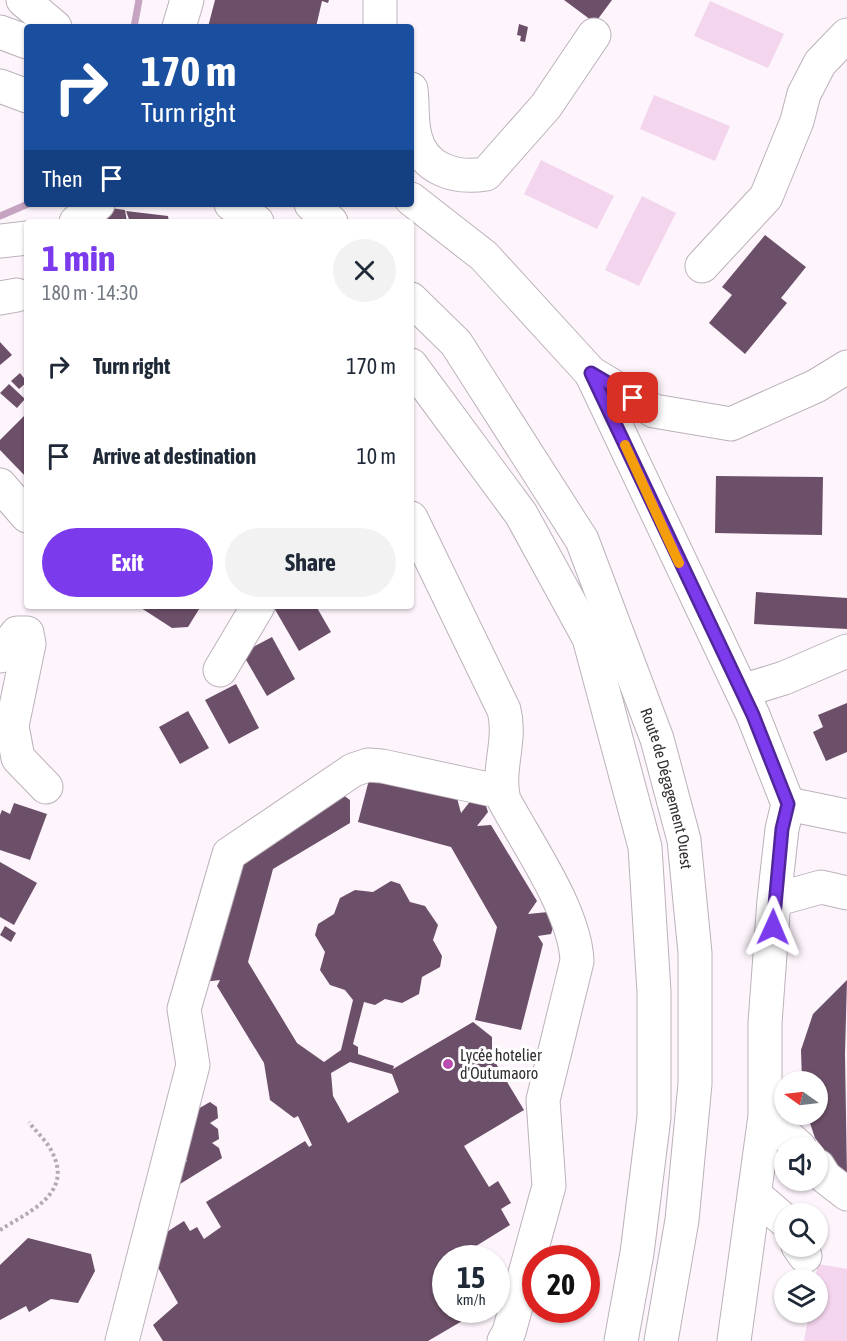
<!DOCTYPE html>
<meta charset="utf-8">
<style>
body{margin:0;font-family:"Asap Condensed",sans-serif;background:#f2f2f3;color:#1f2937;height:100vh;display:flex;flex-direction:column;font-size:22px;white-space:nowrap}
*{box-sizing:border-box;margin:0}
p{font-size:20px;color:#747a83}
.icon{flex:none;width:33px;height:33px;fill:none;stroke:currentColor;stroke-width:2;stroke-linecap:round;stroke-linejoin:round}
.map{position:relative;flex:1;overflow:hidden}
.details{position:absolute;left:24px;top:219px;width:390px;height:390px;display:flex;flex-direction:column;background:#fff;border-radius:6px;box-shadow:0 2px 4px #0004}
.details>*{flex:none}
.top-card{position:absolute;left:24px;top:24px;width:390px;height:183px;border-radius:6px;box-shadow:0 2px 4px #0004;background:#1a4fa0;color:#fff;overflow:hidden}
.needle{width:39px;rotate:284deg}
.fabs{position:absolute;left:774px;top:1071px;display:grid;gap:12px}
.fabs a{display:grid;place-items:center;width:54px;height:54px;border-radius:50%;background:#fff;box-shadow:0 2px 4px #0004;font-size:30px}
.speed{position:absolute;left:432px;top:1245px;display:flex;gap:12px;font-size:30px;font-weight:700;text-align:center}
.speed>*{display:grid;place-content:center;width:78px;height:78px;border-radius:50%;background:#fff;box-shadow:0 2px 4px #0004;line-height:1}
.speed small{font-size:15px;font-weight:400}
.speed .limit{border:9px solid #d22;background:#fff;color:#111}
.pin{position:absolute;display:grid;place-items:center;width:51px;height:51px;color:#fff;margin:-26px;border-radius:12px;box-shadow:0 3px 9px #0006}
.me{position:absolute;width:66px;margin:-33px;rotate:1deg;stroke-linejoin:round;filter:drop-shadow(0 0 4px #0008)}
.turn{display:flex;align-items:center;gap:21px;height:126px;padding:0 18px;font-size:27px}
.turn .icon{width:78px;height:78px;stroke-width:2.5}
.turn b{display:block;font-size:42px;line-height:51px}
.then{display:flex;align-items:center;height:57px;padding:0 18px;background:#0003;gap:12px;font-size:22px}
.round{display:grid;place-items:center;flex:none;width:63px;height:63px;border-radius:32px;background:#f2f2f3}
.summary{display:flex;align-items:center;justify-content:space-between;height:102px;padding:0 18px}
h1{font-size:36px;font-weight:700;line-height:45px;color:#7c3aed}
.button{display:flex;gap:12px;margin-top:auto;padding:12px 18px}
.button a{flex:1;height:69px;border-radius:36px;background:#7c3aed;color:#fff;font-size:24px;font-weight:700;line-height:69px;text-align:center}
.button a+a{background:#f2f2f3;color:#1f2937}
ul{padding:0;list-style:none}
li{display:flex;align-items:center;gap:18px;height:90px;padding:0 18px}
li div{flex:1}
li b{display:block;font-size:22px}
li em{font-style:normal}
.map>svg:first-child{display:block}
.green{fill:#f3d5ee}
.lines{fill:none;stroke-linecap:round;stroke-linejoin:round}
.stream{stroke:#c6a4c1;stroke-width:7}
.building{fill:#6c4f68;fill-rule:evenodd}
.minor-casing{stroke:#bbb2ba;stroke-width:35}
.major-casing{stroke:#bbb2ba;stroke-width:35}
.highway-casing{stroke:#bbb2ba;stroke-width:35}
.path{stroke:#b2abb1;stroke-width:4;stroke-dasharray:3 3;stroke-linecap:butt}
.minor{stroke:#fff;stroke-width:33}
.major{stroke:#fff;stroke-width:33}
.highway{stroke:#fff;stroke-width:33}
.route-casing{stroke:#51269a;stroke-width:15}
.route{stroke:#7c3aed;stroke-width:10}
.slow{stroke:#f59e0b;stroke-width:10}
.poi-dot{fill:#b84eaf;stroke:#fff;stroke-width:2}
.labels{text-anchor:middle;stroke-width:6;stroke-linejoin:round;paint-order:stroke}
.street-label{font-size:16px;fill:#332f32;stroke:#fff}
.poi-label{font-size:16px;fill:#332f32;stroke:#fff;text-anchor:start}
</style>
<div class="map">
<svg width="847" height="1341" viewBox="0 0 847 1341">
<rect width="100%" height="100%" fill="#fdf4fc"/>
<path class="green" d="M710,1L784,34L768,68L694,36Z
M654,95L730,126L715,161L640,129Z
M541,160L614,196L597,229L524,194Z
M642,196L676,213L639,286L605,270Z
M818,1264L847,1269V1341H804L809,1313L818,1312V1280L815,1279Z"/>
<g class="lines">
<path class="stream" d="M134,27L139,0
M0,216L28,204"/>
</g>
<path class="building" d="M215,0H329L328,3L322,1L316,27H208Z
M564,0H612L595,23Z
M519,24L528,27L525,42L520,41L521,36L517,35Z
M104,207L125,210L127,222H102Z
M126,211L168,216L169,222H130Z
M765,235L806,267L781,298L787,303L745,354L709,323L732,295L722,287Z
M0,342L12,355L0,365Z
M20,373L27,382L19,389L11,381Z
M9,384L25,399L17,408L0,393Z
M27,413V478L0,450V440Z
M716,476L823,477L822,535L715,533Z
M756,592L847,598V629L754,624Z
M138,606H201L188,627L172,628Z
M273,606H316L331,632L299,651Z
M272,637L295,679L267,696L242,653Z
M236,684L259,728L229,744L205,700Z
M847,703V752L826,761L813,732L823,727L818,715Z
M188,711L209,748L180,764L159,727Z
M370,776L457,798L461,813L472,799L484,800L488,812L477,826L491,825L537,901L528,914L548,912L555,921L551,934L538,936L543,944L521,1030L475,1020L497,927L451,847L358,822Z
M335,789L350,800V823L273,869L248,962L297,1043L324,1062L341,1050L353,1000L345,990L330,985L320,970L325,952L315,935L318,924L334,914L340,898L355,890L373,892L391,881L400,884L410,902L425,906L438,925L433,940L442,956L440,967L422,977L419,994L402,1003L385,999L375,1005L364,1002L353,1044L358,1047V1054L394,1066L393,1069L473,1022L492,1037V1057L524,1110L464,1146L489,1187L498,1181L511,1203L501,1209L510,1225L468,1251L472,1258H446V1310H481L428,1341H163L153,1325L178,1303L152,1257L151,1242L184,1221L190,1231L197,1227L204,1239L221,1227L206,1202L305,1141L309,1147L312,1145L298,1116L294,1118L270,1100L264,1063L217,986L220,980L195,983L191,961L218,955L212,950L236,859ZM350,1062L392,1074L399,1092L348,1123L333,1096L331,1073Z
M14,803L47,814L30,860L0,850V815L2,810L10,814Z
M0,862L37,883L14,925L0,917Z
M5,926L16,933L11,942L0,935Z
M847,980L845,1054L847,1178L815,1138L807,1114H818V1082H802L801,1050L813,1014Z
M210,1102L217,1107L218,1118L210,1123L218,1129L219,1139L212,1143L219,1148L222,1158L180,1184L172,1170L187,1161L177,1144L192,1134L184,1117Z
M28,1238L91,1254L95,1271L78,1303L51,1299L29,1312L26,1306L0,1320V1265Z"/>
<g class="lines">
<g class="minor-casing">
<path id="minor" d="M411,89C413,104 411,121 415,136C423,170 456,179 486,174L546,106L594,35
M702,266L766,197L797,121L804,94L820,63L847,35
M0,298L17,295
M591,373L753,715L788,804L782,829L774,900L765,1023V1116L734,1341
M0,485L27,516
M411,518L504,710C512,741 496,770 504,800C528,845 575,911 577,961L543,1100L549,1186L509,1332L504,1341
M0,656L17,633H27L29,644L12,726L18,758L46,787
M220,670L258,606
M742,691L784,678L847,651
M788,804L847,816
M774,900L821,887L847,893
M765,1116L800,1148
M818,1166L825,1177L847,1194
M754,1194L784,1220
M798,1246L805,1256
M122,1341L193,1065L184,1009L229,854L353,770L368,765L382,766L502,792"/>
</g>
<g class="major-casing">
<path id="major" d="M179,27L187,0
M380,27V0
M411,199L484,256L591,373L654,411L731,424L816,386L847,367
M76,222L98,204
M0,241L27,238"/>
</g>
<g class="highway-casing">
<g id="highway">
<path d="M23,0L55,27"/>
<path d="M0,32L27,42"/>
<path d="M0,86L27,96"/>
<path d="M231,204L257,222"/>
<path d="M311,204L331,222"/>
<path id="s1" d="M411,299L456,343L582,540L657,739L684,840L695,953V1084L682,1220L661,1341"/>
<path d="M411,365L521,514L589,638L645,847L654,992V1117L637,1253L621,1341"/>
</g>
</g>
<path class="path" d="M0,1230C28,1212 74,1194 52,1152C47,1141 36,1132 29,1122"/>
<use href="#minor" class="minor"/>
<use href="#major" class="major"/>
<use href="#highway" class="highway"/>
</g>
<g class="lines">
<g class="route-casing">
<path id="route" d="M633,398L591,373L753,715L788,804L782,829L773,927"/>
</g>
<use href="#route" class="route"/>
<path class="slow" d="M625,445L679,563"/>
</g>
<circle class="poi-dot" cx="448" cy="1064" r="6"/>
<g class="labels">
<g class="street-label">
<text dy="6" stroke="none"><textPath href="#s1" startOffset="560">Route de Dégagement Ouest</textPath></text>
</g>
<g class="poi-label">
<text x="460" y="1061">Lycée hotelier<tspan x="460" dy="18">d'Outumaoro</tspan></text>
</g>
</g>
</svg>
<div class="fabs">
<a><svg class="needle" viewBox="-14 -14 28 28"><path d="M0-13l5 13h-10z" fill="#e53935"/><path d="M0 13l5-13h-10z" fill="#747a83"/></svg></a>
<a><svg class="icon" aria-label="sound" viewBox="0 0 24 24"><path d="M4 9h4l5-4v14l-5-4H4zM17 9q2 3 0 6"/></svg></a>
<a><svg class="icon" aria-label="search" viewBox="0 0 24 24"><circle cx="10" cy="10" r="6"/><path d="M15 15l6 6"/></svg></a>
<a><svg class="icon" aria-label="layers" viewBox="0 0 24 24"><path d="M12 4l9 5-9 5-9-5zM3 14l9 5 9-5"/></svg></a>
</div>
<div class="speed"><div>15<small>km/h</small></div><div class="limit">20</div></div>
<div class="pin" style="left:633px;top:398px;background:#d93025"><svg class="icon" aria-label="arrive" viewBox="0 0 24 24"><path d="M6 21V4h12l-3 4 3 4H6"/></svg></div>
<svg class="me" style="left:773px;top:927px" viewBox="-20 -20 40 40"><path d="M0-17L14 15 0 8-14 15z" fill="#7c3aed" stroke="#fff" stroke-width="4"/></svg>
<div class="top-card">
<div class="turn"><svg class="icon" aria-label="right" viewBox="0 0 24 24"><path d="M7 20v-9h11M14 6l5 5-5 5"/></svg><div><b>170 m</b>Turn right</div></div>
<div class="then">Then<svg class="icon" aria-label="arrive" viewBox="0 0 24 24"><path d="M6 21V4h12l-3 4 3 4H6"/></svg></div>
</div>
<section class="details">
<div class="summary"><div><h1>1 min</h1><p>180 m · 14:30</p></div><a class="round"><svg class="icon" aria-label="close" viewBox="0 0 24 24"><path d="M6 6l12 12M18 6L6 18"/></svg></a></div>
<ul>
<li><svg class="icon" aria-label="right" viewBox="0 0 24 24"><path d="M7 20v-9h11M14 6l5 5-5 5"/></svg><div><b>Turn right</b></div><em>170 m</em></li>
<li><svg class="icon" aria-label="arrive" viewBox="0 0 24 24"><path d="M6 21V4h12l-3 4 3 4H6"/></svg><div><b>Arrive at destination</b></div><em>10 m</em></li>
</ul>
<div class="button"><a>Exit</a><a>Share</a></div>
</section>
</div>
